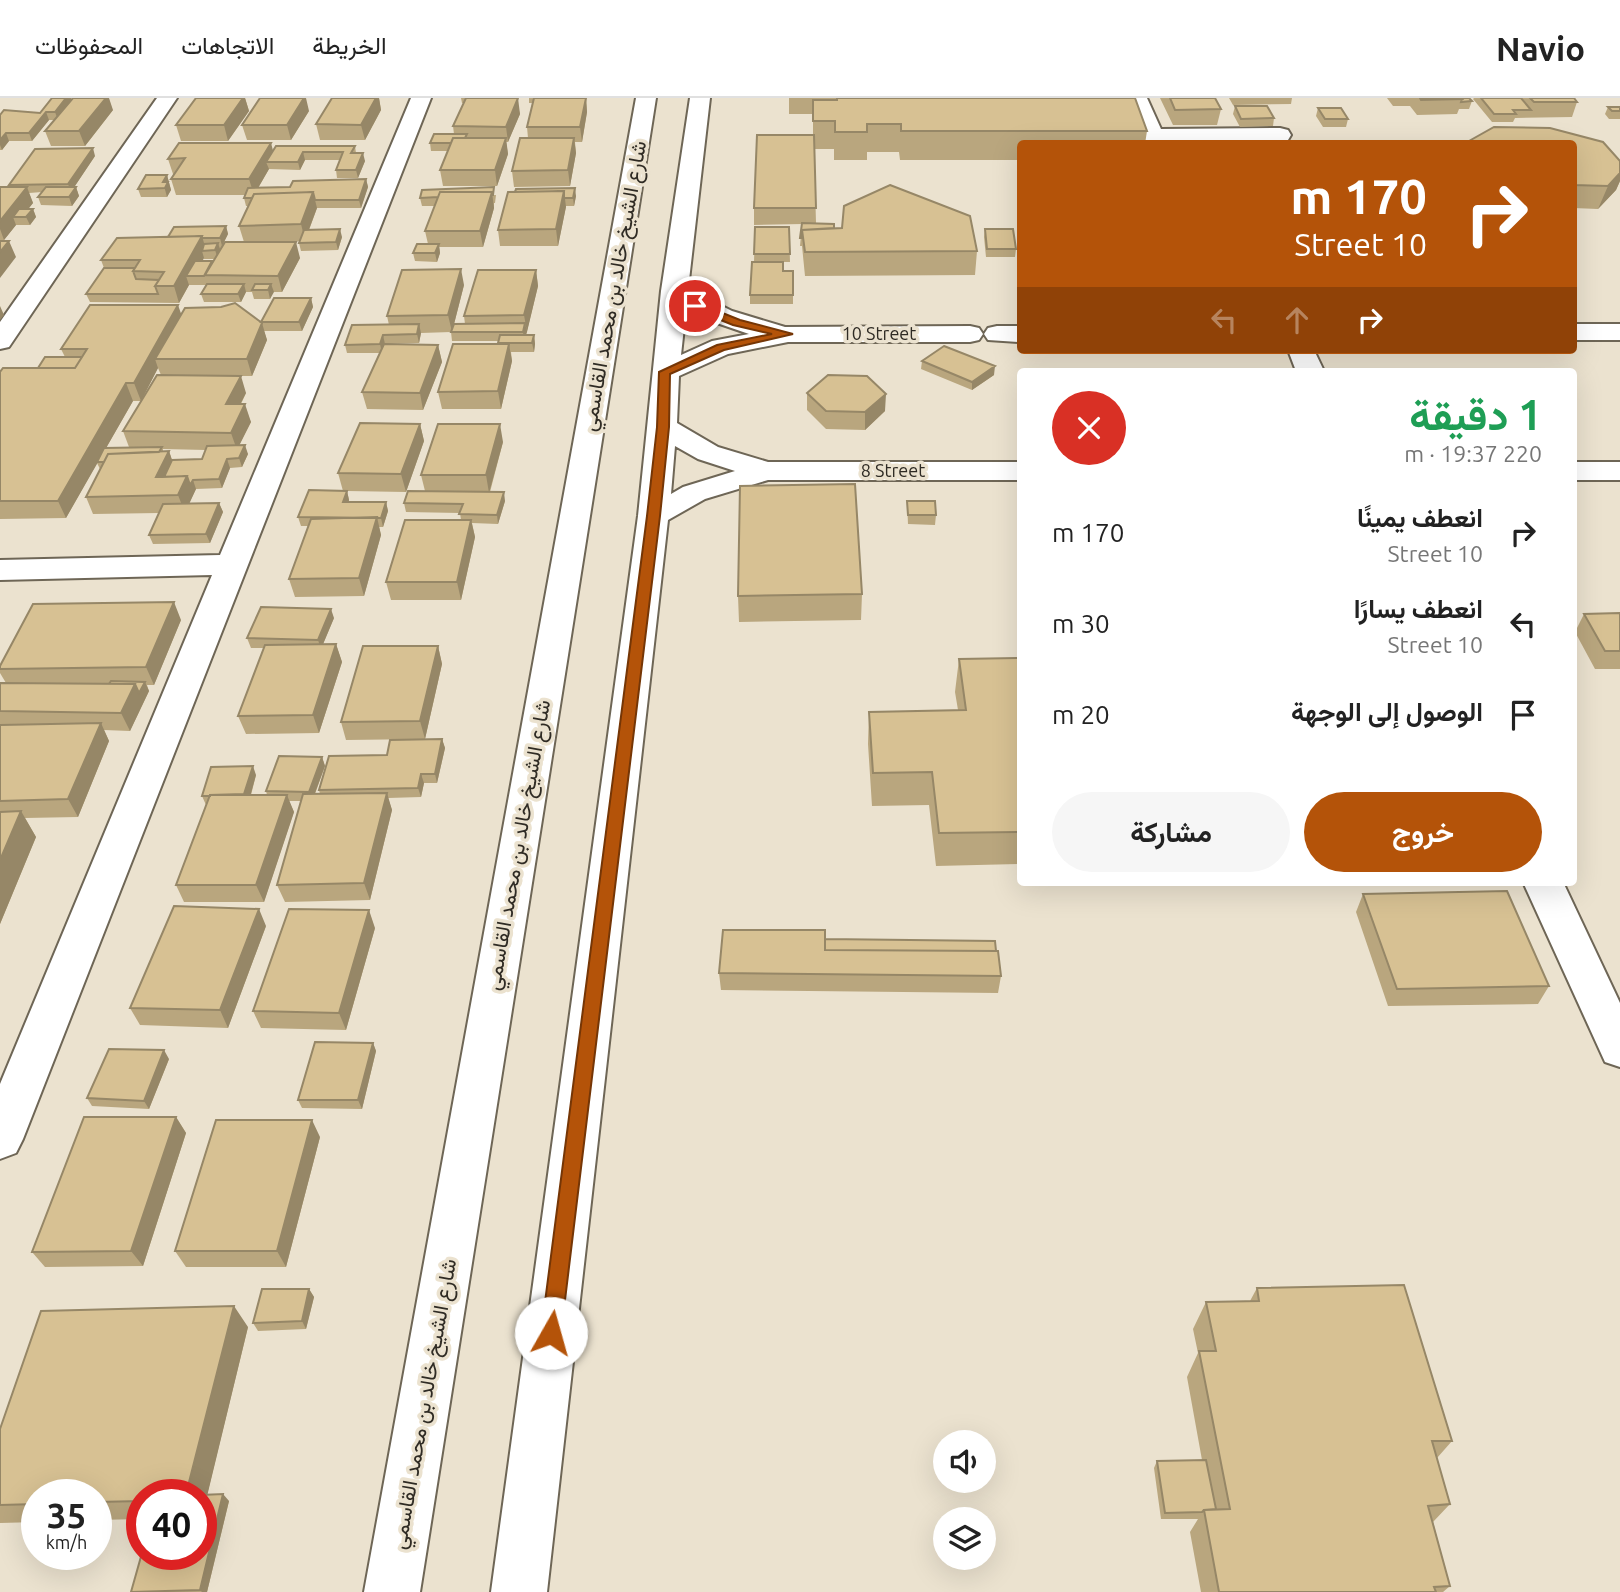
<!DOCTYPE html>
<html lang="ar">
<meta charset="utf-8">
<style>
body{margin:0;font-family:Ubuntu,Vazirmatn,sans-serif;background:#f6f6f6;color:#222;direction:rtl;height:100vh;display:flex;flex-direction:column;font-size:26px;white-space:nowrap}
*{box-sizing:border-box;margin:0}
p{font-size:23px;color:#767676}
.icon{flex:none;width:38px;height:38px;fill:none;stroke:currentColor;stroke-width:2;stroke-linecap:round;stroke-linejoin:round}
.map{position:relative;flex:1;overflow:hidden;direction:ltr}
.side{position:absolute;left:1017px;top:270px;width:560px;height:518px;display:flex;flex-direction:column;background:#fff;border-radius:7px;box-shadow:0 7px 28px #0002;direction:rtl}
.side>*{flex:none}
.hud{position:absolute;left:1017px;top:42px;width:560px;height:214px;border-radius:7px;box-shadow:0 7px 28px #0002;direction:rtl;background:#b45309;color:#fff;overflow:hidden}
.tools{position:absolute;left:933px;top:1332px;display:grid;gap:14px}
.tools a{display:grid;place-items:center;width:63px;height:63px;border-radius:50%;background:#fff;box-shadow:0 7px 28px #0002;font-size:35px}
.speed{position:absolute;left:21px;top:1381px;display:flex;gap:14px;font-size:35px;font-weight:700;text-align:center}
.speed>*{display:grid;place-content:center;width:91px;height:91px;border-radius:50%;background:#fff;box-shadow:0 7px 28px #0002;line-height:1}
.speed small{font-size:18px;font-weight:400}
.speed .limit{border:10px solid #d22;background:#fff;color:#111}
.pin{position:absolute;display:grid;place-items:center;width:60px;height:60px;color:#fff;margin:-30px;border:4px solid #fff;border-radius:50%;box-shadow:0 2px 7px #0007}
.me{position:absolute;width:77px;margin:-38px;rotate:7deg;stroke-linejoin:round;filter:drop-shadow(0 0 5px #0008)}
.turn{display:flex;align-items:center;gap:24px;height:147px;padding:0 35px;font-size:32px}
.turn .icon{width:91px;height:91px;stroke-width:2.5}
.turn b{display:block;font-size:49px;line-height:60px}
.lanes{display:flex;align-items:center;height:66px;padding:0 35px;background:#0003;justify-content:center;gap:35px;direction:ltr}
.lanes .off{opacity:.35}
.round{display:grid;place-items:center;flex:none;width:74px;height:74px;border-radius:37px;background:#f6f6f6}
.summary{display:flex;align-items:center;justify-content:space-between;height:119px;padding:0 35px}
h1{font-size:42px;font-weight:700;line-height:52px;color:#1e9e55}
.action{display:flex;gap:14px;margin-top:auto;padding:14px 35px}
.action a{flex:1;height:80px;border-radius:42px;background:#b45309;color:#fff;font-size:28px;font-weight:700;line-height:80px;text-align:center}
.action a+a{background:#f6f6f6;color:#222}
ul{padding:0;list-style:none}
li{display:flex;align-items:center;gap:21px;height:91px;padding:0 35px}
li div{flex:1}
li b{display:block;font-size:26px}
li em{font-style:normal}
header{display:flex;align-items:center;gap:42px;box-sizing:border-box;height:98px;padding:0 35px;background:#fff;border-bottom:2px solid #e0e0e0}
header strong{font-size:33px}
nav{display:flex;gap:38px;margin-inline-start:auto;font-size:24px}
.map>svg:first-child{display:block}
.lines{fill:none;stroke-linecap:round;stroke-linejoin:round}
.minor-casing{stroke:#6e6656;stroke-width:4}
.minor{fill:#fff;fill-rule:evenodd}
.wall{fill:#b9a67e;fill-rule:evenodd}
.shaded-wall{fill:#968767}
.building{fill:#d7c193;stroke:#968767;stroke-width:2}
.route{fill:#b45309;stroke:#753606;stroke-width:2}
.labels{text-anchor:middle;stroke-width:7;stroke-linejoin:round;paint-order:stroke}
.far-street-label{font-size:18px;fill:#2f2b24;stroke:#ebe2cf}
.street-label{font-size:21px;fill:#2f2b24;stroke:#ebe2cf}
</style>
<header>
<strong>Navio</strong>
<nav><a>الخريطة</a><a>الاتجاهات</a><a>المحفوظات</a></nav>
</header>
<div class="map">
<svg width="1620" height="1494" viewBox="0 0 1620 1494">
<rect width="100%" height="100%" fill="#ebe2cf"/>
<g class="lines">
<g class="minor-casing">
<path id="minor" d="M157,0H177L9,249L0,251V224Z
M411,0H431L23,1041L16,1055L0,1061V986L212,477L0,482V462L220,457Z
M636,0H656L420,1494H364Z
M690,0H710L688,191L732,213L785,229L970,228L979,230L983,236L979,242L970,244H788L728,256L679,278L677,325L718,349L768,364H1020V382H768L705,401L668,422L547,1494H491L638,418L661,193ZM686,211L714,224L749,236L712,243L681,257ZM675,348L698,361L735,373L683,389L671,396Z
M1127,0H1147L1161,31L1280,30L1288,32L1291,37L1288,42L1280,44L1145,46Z
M1573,226H1620V242H1573Z
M997,228H1020V244L988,242L984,236L988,230Z
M1288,252H1314L1324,273H1296Z
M1573,364H1620V382H1573Z
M1523,784H1563L1620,905V969L1605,964Z"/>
</g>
<use href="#minor" class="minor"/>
</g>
<path class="wall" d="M52,0H71L72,2L113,12L85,48H51L45,33L54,22H49L32,43H9L2,52H0V17L40,15Z
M196,0H245L249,13L228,43H181L176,27Z
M332,0H379L381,12L365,42H320L316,26Z
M461,0H515L520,16L508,44H506L508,56L497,88H443L440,72L448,53H431L430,45L454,36L453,28L464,5H462Z
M529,0H586L587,14L582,44H575L576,55L570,88L514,89L512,73L528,40L527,29L533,5H529Z
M789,0H1135L1147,33L1145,46H1020V62H900L899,54H867V62H834V51H814L816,125L834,130L977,153L975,177L805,178L802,148H800L802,126L754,127V110L813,37V16H789Z
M1160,0H1215L1221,11L1217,27H1173Z
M1229,0H1292L1291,6L1233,7Z
M1387,0H1469L1472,3L1469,11H1459L1457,16L1417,17L1410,8H1393Z
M1474,0H1574L1577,4L1572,19L1515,20L1513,24H1492L1473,1Z
M1235,8L1274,20L1273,28L1240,29L1233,16Z
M1608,9H1620V21H1609L1605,16Z
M1318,10L1348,21L1346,29H1323L1316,18Z
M309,13L291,42H247L242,27Z
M1494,29L1550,30L1603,44L1620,63V83L1616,92L1598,111L1573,110V46H1468L1469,43Z
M355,48L356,55L365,63L358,80H337L336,72L340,62H305L300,72L269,71L258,90L290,89L366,81L368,89L361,110H317L309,132L342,139L338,152L301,153L299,145L300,143L268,144L300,160L282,194H273L270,201H254L252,194H246L241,204H204L201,196L206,187H189L179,205L90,204L86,196L104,170L101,162L168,139L226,128L228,136L222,148L244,144L239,128L248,108H246L244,100L245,97H176L171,81L174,76H173L168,61ZM204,160V161H215L212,164V163H202Z
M95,58L74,89H76L79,98L72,108L41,107L38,99L42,94L29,95L33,105L28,111H33L36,119L30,127H16L4,142H0V89H9V87Z
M167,77L171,92L167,99H141L138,91Z
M508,94L576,98L574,108H566L558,148H500L498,132Z
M496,97L495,105H494V110L483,149H439L440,155L437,164L415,163L413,155L428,146L425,133L435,108H422L420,100Z
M755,129H789L790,164H783V173H793V206H750V197L754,164Z
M985,131L1016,151L1015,159H986L984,139Z
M536,172L538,188L526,237H534L535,246L534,254H511L512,263L501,311H442L438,294L498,246L499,243H452L451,234L421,235L419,245L385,246L438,247L442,264L423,312L367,311L362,294L380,255H347L345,247L389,227L387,218L464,187L454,226H465L464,218Z
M311,200L313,209L302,233H264L267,242L252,278H224L246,295L241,306L251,324L239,347L248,356L242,369L230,370L222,390L196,391L189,405H219L223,414L210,445L153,446L149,437L159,415L93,416L86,399L100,371L97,365L66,420L0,421V274L38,270L65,259L61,251L181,215L262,225L261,224ZM158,270L161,277L123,333L129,349L106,350L133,303H141ZM163,351L206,352L202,361L172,362L169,353L163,354Z
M922,263L994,277L972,292L921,271Z
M807,295L885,313L865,332L826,331L807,312Z
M420,326L424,343L406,394L347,393L349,402V404H386L388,413L383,429H379L381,437L364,498L295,499L289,481L308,428H301L298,419L343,393L338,375Z
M503,344L490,394L505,403L498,426L472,425L475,439L461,502H391L386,484L461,422L460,415L406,414L404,405L425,393L421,377Z
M907,403L936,417L935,427L908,426Z
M862,496L861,522L739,524L738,498Z
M1620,515V571H1595L1575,534L1584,516Z
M334,520L323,546H336L342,564L319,635L246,636L238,618L264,550H251L247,540Z
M181,522L154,587H147L149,593L130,633L104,632L109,643L78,719L25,720L36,739L0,826V585H6L0,575V568Z
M438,548L442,566L425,641L346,642L341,624Z
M1020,560V766L936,768L929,707L872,708L868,646L869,614L958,612L955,594L959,561Z
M442,641L445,650L437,685H424L421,699L388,700L392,712L370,802L285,804L277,787L302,703H289L294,714L264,804H184L176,787L206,707L202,698L256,677L251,697H267L266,693L322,659L325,668L315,696H320L319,692L387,657Z
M1363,796L1549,888L1538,906L1388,908L1356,814Z
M266,828L228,930L140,927L130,910Z
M375,830L346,932L261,930L253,913Z
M825,850L996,853L1001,878L998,895L721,892L719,875Z
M373,945L376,953L362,1011L302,1010L298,1002Z
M169,961L149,1011L92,1008L87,1000Z
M176,1019L186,1035L143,1168L45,1169L32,1154Z
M320,1039L286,1169H186L175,1153Z
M1257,1190L1452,1343L1437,1360L1450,1406L1433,1424L1450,1488L1443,1494H1201L1190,1434L1198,1421H1161L1154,1370L1157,1363L1202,1362L1187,1279L1198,1255L1193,1231L1206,1204L1250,1203Z
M309,1191L314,1199L306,1231L258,1233L253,1225Z
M248,1229L207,1397L229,1403L207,1494H131L201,1456V1396H142V1421L96,1422V1396H37V1424L0,1425V1331Z"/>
<path class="shaded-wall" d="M66,0H71L72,4L58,22L55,14Z
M106,0H109L113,12L85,48L79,33Z
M243,0H245L249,13L228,43L224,27Z
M304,0H306L309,13L291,42L287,27Z
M376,0H379L381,12L365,42L361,27Z
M518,0L520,16L508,44L506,29Z
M586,0L587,14L582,44L580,29Z
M46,14L49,22L32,43L29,35Z
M6,35L9,43L2,52L0,47V42Z
M506,40L508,56L497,88L495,72Z
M574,40L576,55L570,88L568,72Z
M271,45L275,60L266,64L269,71L254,97L249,81Z
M93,50L95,58L71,94L68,86Z
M303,54L305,62L300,72L298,64Z
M363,55L365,63L358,80L356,72Z
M1620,75V83L1616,92L1598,111L1608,88Z
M167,77L171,92L167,99L163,84Z
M366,81L368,89L361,110L359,102Z
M27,89L33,105L22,119H13L16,127L4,142L0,131V123Z
M76,89L79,98L72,108L69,99Z
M575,90L576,98L574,108L573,100Z
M564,93L566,109L558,148L556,131Z
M313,94L317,110L305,142L301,126Z
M492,94L494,110L483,149L480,133Z
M33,111L36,119L30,127L26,119Z
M226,128L228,136L222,148L220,140Z
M340,131L342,139L338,152L336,144Z
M202,138L206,152L202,153L204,160L194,178H186L189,187L179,205L174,188Z
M9,143L16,159L0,180V154Z
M296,144L300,160L282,194L278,178Z
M218,145L221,154L218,161L215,152Z
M439,146L440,155L437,164L435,155Z
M461,171L464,187L452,234L448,217Z
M536,172L538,188L527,234L524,217Z
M244,186L246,194L241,204L238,196Z
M271,186L274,194L270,201L268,192Z
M311,200L313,209L302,233L299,224Z
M178,207L184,224L155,261L158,270L141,303L134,285Z
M0,208L4,217L0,222Z
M262,225L267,242L252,278L247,261Z
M525,225L527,234L524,242L523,234Z
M419,226L421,235L419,245L417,236Z
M383,237L385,246L382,255L380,246Z
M534,237L535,246L534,254L532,245Z
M509,246L512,263L501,311L498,293Z
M438,247L442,264L423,312L420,295Z
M995,268L994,277L972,292V284Z
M241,278L246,295L231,324L226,306Z
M126,285L133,303L66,420L58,403Z
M886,296L885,313L865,332V314Z
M245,306L251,324L237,352L231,335Z
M420,326L424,343L406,394L401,376Z
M500,326L503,344L489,395L486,377Z
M245,347L248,356L242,369L239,360Z
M169,353L175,371L167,387L156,379Z
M227,361L230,370L222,390L219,381Z
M187,378L193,382L196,391L185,415L178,397Z
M347,393L349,402L345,413L343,404Z
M504,394L505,403L498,426L497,417Z
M386,404L388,413L383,429L381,420Z
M219,405L223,414L210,445L206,436Z
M377,419L381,437L364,498L359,480Z
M471,422L475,439L461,502L457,484Z
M174,504L181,522L154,587L146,569Z
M331,511L334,520L321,551L318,542Z
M336,546L342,564L319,635L313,617Z
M438,548L442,566L425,641L420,623Z
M145,584L149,593L130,633L121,615L135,586Z
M101,625L109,643L78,719L68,701Z
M442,641L445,650L437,685L435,676Z
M322,659L325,668L312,703L309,694Z
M253,668L256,677L248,706L244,696Z
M421,676L424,685L421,699L418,690Z
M387,695L392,712L370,802L364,785Z
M287,697L294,714L264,804L256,787Z
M21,713L36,739L0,826V762Z
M259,811L266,828L228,930L220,912Z
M369,812L375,830L346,932L339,915Z
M373,945L376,953L362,1011L358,1002Z
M164,952L169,961L149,1011L144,1003Z
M176,1019L186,1035L143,1168L131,1153Z
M312,1022L320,1039L286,1169L277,1153Z
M309,1191L314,1199L306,1231L302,1223Z
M234,1208L248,1229L202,1419L201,1396H186Z
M223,1396L229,1403L207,1494H202L200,1492Z"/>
<path class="building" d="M52,0H66L55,14H46L29,35H6L0,42V17L4,12L40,15Z
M73,0H106L79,33H45Z
M196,0H243L224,27H176Z
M260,0H304L287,27H242Z
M332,0H376L361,27L316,26Z
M466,0H518L506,29L453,28Z
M534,0H586L580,29H527Z
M837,0H1135L1147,33H901V26H867V34H835V23H813V2H837Z
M1170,0H1215L1221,11L1175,12Z
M1420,0H1461L1462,1L1421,2Z
M1461,0H1469L1472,3L1461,4L1462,1Z
M1481,0H1521L1531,12H1513L1516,16H1494Z
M1530,0H1574L1577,4H1534Z
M1235,8H1267L1274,20L1241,21Z
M1608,9H1620V13H1612Z
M1318,10H1341L1348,21H1325Z
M1494,29L1550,30L1603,44L1620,63V75L1608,88L1573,87V46H1471L1469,43Z
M434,36H467L465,40H453L451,45H430Z
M757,37H814L816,110H754Z
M453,40H506L495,72H440Z
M520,40H574L568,72L512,73Z
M179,45H271L249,81H171L185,60L168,61Z
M276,48H355L351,55H363L356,72H336L343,54H303L298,64H266Z
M93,50L68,86L9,87L35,51Z
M146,77H167L163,84H168L165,90L138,91Z
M366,81L359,102H315L313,94L254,96L252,100H244L248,90L290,89L293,83Z
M890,87L970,118L977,153L805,154L802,132L842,130L844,108Z
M0,89H27L0,123Z
M46,89H76L69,99H38Z
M494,89L493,97H492V94H440L438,99L420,100L422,92Z
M575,90L573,100H564V93L515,94L516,91Z
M564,93L556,131L498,132L508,94Z
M313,94L301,126L239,128L254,96Z
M440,94H492L480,133H425Z
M19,111H33L26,119H13Z
M802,125L834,126V130L802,132V140H800Z
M226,128L220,140H202V138L168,139L174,129Z
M755,129H789L790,156H754Z
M340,131L336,144L299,145L304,132Z
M985,131H1013L1016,151H987Z
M202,138L174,188H155L164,174L133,173L140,162H101L117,140Z
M0,143H9L0,154Z
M225,144H296L278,178L205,177Z
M218,145L215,152L202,153L204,146Z
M417,146H439L435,155H413Z
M195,163H212L204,178H186Z
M752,164H783V173H793V197H750Z
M104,170H135L133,173L136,181L159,182L155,188L158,196H86Z
M461,171L448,217L387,218L402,172Z
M478,172H536L524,217L464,218Z
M207,186H244L238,196H201Z
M255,186H271L268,192H252Z
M274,200H311L299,224H261Z
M235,205L262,225L247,261H155L185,210L221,209Z
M90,207H178L134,285H126L58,403H0V274L3,270H75L87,251H61Z
M525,225L523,234H451L454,226Z
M419,226L417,236L383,237L380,246L345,247L352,227Z
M500,237H534L532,245H498Z
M384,246L438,247L420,295L362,294Z
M453,246H509L498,293L438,294Z
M944,248L995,268L972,284L922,263Z
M45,259H82L75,270H38Z
M157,277L241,278L226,306H245L231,335L123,333Z
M828,277L867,278L886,296L865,314L826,313L807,295Z
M360,325L420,326L401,376L338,375Z
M438,326H500L486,377H421Z
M245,347L239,360L227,361L219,381L193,382L190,387L187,378L164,379L172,362L202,361L207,348Z
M162,349L159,354L108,356L104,364H97L104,350Z
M169,353L156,379L187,378L178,397L86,399L108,356Z
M855,386L862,496L738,498L740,388Z
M309,392L347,393L343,404H386L381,420L298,419Z
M408,393L504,394L497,417L459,416L463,406L404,405Z
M907,403H935L936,417H908Z
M219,405L206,436L149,437L163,406Z
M377,419L359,480L289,481L311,421Z
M405,422H471L457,484H386Z
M174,504L146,569L0,571V568L33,506Z
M261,509L331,511L318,542L247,540Z
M1620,515V553H1605L1584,516Z
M336,546L313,617L238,618L265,547Z
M363,548H438L420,623L341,624Z
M1020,560V734L939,735L932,674L873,675L869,614L966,612L959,561Z
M111,583L145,584L139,595L135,586H109Z
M0,585L135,586L121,615L0,613Z
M101,625L68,701L0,703V627Z
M442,641L435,676H421L418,690L319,692L329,658L387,657L390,642Z
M279,658L322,659L309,694L266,693Z
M253,668L244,696L210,697V698H202L211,669Z
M387,695L364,785L277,787L303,696Z
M210,697H287L256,787H176Z
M21,713L0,762V714Z
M1507,793L1549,888L1397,891L1363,796Z
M174,808L259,811L220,912L130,910Z
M289,811L369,812L339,915L253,913Z
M723,832H825V852L998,853L1001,878L719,875Z
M825,841L995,843L996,853L825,852Z
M315,944L373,945L358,1002H298Z
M109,951L164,952L144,1003L87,1000Z
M84,1019H176L131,1153L32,1154Z
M216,1022H312L277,1153H175Z
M1404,1187L1452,1343H1432L1450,1406L1428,1408L1450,1488L1434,1489L1436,1494H1219L1204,1412L1230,1411L1199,1253H1216L1206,1204L1259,1203L1257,1190Z
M262,1191H309L302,1223L253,1225Z
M234,1208L186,1396H142V1403L96,1404V1396H37V1406L0,1407V1331L41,1213Z
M1206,1362L1216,1411L1204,1412L1202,1414L1165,1415L1157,1363Z
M223,1396L200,1492L131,1494L142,1455V1456H201V1397Z"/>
<path class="route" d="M695,204L740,222L793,236L724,252L670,276L669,329L660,418L561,1235L558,1242L551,1245L544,1242L541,1235L647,418L657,329L659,274L717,247L772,236L733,227L691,210V205Z"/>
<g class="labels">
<g class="far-street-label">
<text x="879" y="242">10 Street</text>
<text x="893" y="379">8 Street</text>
</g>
<g class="street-label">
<text transform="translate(614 188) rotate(-80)" y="7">شارع الشيخ خالد بن محمد القاسمي</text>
<text transform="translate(518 747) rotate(-80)" y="7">شارع الشيخ خالد بن محمد القاسمي</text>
<text transform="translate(424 1306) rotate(-80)" y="7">شارع الشيخ خالد بن محمد القاسمي</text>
</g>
</g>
</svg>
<div class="tools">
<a><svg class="icon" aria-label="sound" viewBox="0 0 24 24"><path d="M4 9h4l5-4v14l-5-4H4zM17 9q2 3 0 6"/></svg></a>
<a><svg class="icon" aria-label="layers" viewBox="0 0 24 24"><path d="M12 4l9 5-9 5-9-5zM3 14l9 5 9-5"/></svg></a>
</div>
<div class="speed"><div>35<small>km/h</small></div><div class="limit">40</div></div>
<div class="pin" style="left:695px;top:208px;background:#d93025"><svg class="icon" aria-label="arrive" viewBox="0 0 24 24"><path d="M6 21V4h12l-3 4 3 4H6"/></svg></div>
<svg class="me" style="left:551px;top:1235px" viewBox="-20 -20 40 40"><circle r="19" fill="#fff"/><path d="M0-13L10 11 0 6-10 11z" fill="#b45309"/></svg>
<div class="hud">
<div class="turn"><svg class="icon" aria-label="right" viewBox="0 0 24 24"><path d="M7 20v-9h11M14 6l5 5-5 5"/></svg><div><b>170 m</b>10 Street</div></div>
<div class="lanes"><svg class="icon off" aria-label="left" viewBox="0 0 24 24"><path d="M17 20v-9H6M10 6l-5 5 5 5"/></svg><svg class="icon off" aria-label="ahead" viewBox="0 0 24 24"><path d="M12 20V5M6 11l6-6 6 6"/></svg><svg class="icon" aria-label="right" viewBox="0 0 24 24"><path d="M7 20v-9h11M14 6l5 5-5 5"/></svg></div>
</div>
<section class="side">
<div class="summary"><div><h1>1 دقيقة</h1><p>220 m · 19:37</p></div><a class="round" style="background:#d93025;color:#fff"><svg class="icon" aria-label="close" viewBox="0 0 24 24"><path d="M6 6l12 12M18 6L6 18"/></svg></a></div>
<ul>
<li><svg class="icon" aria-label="right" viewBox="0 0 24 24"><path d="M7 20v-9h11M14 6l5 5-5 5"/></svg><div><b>انعطف يمينًا</b><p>10 Street</p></div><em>170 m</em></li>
<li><svg class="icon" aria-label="left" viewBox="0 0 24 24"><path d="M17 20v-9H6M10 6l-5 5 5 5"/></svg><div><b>انعطف يسارًا</b><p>10 Street</p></div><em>30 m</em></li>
<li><svg class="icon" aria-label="arrive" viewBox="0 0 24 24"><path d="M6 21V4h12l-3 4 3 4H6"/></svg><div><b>الوصول إلى الوجهة</b></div><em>20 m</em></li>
</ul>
<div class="action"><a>خروج</a><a>مشاركة</a></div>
</section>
</div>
